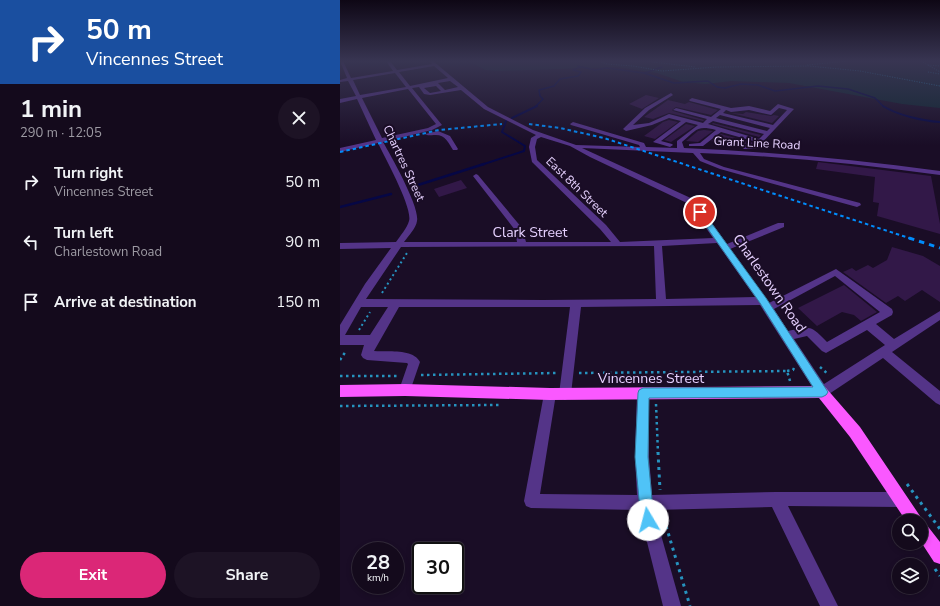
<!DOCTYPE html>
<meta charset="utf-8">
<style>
body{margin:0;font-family:"Nunito Sans",sans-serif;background:#1d1325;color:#f1f3f6;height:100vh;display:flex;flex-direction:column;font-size:15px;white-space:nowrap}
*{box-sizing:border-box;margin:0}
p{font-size:13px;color:#9d9aa3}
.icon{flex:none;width:22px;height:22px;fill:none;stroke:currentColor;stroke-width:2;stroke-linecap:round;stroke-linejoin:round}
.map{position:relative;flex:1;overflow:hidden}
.panel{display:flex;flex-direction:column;background:#140a1c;width:340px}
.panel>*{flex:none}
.hud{background:#1a4fa0;color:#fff;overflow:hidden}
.buttons{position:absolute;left:552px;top:514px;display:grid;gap:8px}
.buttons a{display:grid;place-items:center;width:36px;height:36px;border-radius:50%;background:#140a1c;box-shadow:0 2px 6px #0003,0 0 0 1px #332b3b;font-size:20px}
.speed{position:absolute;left:12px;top:542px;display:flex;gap:8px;font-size:20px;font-weight:700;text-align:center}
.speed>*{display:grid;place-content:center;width:52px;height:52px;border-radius:50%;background:#140a1c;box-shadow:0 2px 6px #0003,0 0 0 1px #332b3b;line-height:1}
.speed small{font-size:10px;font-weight:400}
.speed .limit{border:2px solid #111;border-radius:6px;background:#fff;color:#111}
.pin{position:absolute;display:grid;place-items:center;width:34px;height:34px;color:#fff;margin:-17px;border:2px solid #fff;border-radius:50%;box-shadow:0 1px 4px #0007}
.me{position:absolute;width:44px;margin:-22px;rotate:352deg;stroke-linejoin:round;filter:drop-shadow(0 0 3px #0008)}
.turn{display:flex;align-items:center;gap:14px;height:84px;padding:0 20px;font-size:18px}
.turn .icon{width:52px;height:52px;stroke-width:2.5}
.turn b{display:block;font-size:28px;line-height:34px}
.round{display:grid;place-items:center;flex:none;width:42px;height:42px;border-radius:21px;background:#1d1325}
.summary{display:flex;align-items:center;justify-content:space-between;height:68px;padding:0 20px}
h1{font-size:24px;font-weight:700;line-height:30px}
.cta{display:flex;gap:8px;margin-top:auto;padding:8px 20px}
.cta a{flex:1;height:46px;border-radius:24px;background:#db2777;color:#fff;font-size:16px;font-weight:700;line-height:46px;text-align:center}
.cta a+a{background:#1d1325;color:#f1f3f6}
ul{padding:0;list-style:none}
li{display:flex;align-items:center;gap:12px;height:60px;padding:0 20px}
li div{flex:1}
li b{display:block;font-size:15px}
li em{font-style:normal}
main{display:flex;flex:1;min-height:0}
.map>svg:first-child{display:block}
.green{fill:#0f2630}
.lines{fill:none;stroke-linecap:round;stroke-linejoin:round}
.stream-far2{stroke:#060745;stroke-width:1.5}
.stream-far1{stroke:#060745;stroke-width:2}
.stream{stroke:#060745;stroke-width:2.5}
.building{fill:#321848}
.path-far3{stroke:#2693bf;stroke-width:1;stroke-dasharray:1 1.5;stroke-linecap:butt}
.path-far2{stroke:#2693bf;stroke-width:2;stroke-dasharray:2 3;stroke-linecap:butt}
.path-far1{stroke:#2693bf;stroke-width:2.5;stroke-dasharray:2.5 3.5;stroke-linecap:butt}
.path{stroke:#2693bf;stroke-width:3;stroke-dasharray:3 4.5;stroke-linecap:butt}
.minor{fill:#543488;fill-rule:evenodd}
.major{fill:#fa58ff;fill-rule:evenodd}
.rail-far1{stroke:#008cfc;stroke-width:2;stroke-dasharray:3.5 3;stroke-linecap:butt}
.rail{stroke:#008cfc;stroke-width:3;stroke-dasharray:5.5 5;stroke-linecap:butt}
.route{fill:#4fc3f7;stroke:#337fa1}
.labels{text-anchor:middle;stroke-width:4;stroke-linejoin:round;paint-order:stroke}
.far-street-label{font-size:12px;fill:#e6d1ff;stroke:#1a0d26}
.street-label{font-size:14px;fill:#e6d1ff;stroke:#1a0d26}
</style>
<main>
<section class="panel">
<div class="hud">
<div class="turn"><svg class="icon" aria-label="right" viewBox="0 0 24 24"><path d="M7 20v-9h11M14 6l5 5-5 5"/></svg><div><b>50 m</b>Vincennes Street</div></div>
</div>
<div class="summary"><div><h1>1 min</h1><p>290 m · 12:05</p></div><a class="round"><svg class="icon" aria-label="close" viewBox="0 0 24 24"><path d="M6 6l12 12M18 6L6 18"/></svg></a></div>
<ul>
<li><svg class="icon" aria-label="right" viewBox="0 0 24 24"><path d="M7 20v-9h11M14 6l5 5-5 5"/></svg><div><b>Turn right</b><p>Vincennes Street</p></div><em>50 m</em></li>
<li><svg class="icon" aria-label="left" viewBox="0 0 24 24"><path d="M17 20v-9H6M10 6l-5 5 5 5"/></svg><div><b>Turn left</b><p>Charlestown Road</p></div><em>90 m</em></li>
<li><svg class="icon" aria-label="arrive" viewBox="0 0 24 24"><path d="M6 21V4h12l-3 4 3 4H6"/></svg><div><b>Arrive at destination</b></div><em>150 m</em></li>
</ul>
<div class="cta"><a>Exit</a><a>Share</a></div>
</section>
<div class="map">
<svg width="600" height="606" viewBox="0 0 600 606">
<rect width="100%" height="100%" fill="#1a0d26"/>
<path class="green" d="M129,61H600V108L562,104L449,83L391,81L366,84L343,82L317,73L277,67L161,71L145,70Z"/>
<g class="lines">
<path class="stream-far2" d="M238,66L255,70L267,68L304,73L334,83L368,81L377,87L385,88L401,84L418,85L435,91L478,86L508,89L535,98L544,107
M305,73L322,67
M195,107L203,99L200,96L199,90L214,86L220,79L238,76L241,72L233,70L240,67"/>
<path class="stream-far1" d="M543,106C557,115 583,121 600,122
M172,118L197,106
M141,165L184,151L185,146L162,132L166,121"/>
<path class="stream" d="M78,185L144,164
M0,207L51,194"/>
</g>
<path class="building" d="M306,95L319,98L302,109L289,104Z
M328,100L345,104L349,102L378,110L371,115L336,107L332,110L333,111L364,120L363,121L329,113L313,119L304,117Z
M406,112L431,116L434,115L439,116L432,123L391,113L403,114Z
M329,120L338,122L315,139L304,136L323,122Z
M373,123L421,135L419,137L372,124Z
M346,124L355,126L331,142L324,140Z
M364,130L373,131L358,142L346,141L358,131Z
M381,134L414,143L412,144H403L387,139L381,144L371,141Z
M478,162L591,176L600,224V234L537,216L539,203L533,202L535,177L476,169Z
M121,180L127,188L99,197L94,189Z
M552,247L583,256L600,266V302L582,290L565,301L558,296L546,303L503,272L512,268L516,271L528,265L533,268L547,260Z
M504,285L537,312L521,321L514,315L502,312L477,326L458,308Z"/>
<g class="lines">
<path class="path-far3" d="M197,61H215
M259,61L267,64L293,66L322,71L377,67L469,66L520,71L600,86
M304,61L355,67
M581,61L600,72
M467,65L508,61
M588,65L600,66
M588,72L600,74"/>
<path class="path-far2" d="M42,293L67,253
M19,330L30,312"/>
<path class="path-far1" d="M0,360L6,351
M480,367L489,375
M447,371L453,370L454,368
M239,373L447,371L450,381
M81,375L217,373
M0,376H59
M316,404L318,453
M0,406L159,405"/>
<path class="path" d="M318,452L320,490
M567,484L600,529
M324,519L350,606
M595,569L600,576"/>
<path class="minor" d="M0,61H3L11,78L53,71L46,61H50L57,70L92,64L89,61H93L148,107L193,130L236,145L300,147L299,145L231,125L230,124L233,122L304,143L306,147L337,148V141L358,125L346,122L321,141L332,144L333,145L330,147L313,142L341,121L329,118L312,125L286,131L283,129L305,108L331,93L333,95L309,110L293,125L309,123L329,114L363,123L367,119L333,110L336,108L371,117L381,109L350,101L349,100L352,98L391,108L409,106L430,111L438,104L454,109L416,149H404L401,147L404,145L412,146L417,142L381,132L363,146H349V144L360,143L376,130C356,125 357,130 342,142L344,148C429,152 515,159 600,171V175C520,164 440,156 360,153L364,159L384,167L520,203L521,205L517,207L380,169L360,161L353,153L242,148L355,200L387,244L438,223H444V227L390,249L429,303L496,269L552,309L553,312L552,315L536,324L554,339L600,311V320L552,352L600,391V405L596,403L543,358L486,396L482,398L478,396L420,305L241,307L231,394L229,398L225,400L221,398L219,394L230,307H59L34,351C47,352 73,348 80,362L69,394L65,396L61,394L59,390L68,364L67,363L27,360L23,358L21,355L24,345H0V325L25,284L51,248L0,249V243L56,242C60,236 67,228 69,221C73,208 45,158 38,143L0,152V148L36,140L17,99L0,103V99L16,96L8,81L0,82V80L7,78ZM94,66L108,78L70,86L59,72ZM55,73L66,87L20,95L13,80ZM110,81L118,87L105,90L98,83ZM96,86L101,91L90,93L84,88ZM79,87L84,94L90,95L121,90L144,109L196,135L191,138L189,147L192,162L260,229L271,242H186L182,228L138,175L136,174L133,176L175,230L177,242H64C69,235 76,228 77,221C80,207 51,156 43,142L92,130L102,125L72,88ZM68,89L96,124L88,128L42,138L22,98ZM439,108L447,110L433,125L383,113L386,110L391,112L409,110L431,115ZM380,115L430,128L427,131L376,118ZM373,121L424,134L419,139L368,124ZM201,137L230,146L250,157L349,204L373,238L280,242L266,225L197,160L195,147L197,139ZM377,243L415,297L326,299L322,246ZM314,246L316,299L203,300L26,299L61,247ZM495,276L540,312L487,342C470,325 472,326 448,331L434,309ZM21,307H48L30,335H5ZM527,330L545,345L484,384L454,339L467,336L482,351L486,353Z
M98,131L110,136L118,149L117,150H113C108,142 105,134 94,135C90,135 88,136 85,134Z
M303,387L307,389L309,393V457L312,495L436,492H546L560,493L565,495L567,500L565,505L560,507L448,506L498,606H480L432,507L314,510L341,606H323L299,510L191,508L186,506L184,501L204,394L206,390L210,388L214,390L216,394L200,494L297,495L295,457L297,393L299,389Z"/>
<path class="major" d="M65,384L210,388L482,386L486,388L520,427L580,516L582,522L586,524L600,542V564L594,562L581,542V521H566L510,437L479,398L210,400L65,396L0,397V385Z"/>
<path class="rail-far1" d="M189,124L220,128L264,138L572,239
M0,152L99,130L162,124"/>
<path class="rail" d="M569,238L600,248"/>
</g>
<linearGradient id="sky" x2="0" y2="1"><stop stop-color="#0e0715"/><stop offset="0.42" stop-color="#383552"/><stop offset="1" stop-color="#383552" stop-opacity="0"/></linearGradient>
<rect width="600" height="145" fill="url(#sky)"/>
<path class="route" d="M357,210H362L426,298L488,392L486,395L482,397L309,398L308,457L314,520L312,525L308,527L303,525L301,520L295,457L298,393L299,390L303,388L473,387L420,303L356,212Z"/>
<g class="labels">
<g class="far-street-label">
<text transform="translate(417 143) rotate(3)" y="4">Grant Line Road</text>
<text transform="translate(64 163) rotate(65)" y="4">Chartres Street</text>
<text transform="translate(237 187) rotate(44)" y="4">East 8th Street</text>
</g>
<g class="street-label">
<text x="190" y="237">Clark Street</text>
<text transform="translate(430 283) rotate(55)" y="5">Charlestown Road</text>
<text x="311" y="383">Vincennes Street</text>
</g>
</g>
</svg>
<div class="buttons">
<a><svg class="icon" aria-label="search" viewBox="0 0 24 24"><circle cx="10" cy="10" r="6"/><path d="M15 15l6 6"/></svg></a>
<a><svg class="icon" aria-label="layers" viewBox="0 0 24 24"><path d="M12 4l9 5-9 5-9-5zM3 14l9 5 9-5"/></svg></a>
</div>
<div class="speed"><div>28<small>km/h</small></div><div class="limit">30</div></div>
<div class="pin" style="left:360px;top:212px;background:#d93025"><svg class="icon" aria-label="arrive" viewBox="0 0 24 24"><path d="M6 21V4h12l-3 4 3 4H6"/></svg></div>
<svg class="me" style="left:308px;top:520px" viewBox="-20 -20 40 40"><circle r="19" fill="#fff"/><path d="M0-13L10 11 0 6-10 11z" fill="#4fc3f7"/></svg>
</div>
</main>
